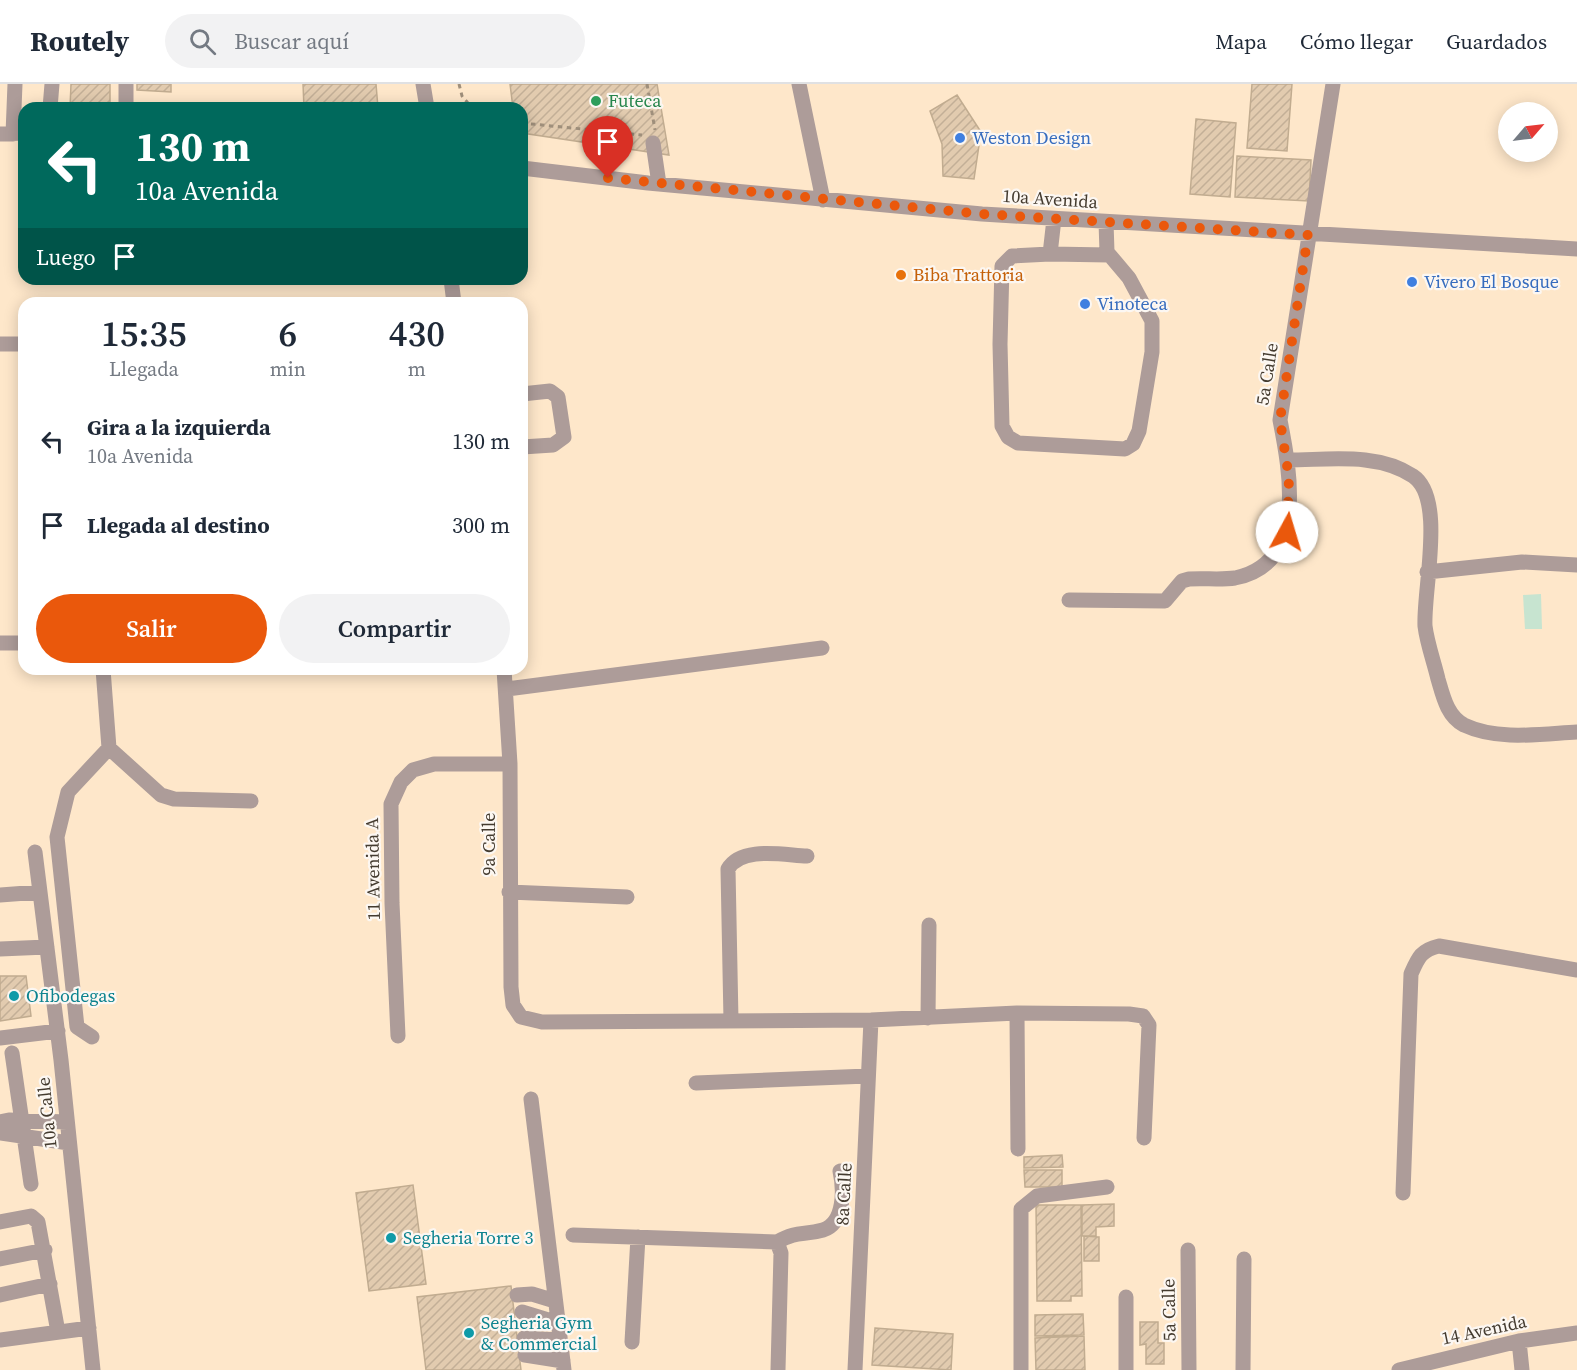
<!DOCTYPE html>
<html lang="es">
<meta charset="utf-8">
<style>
body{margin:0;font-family:"Source Serif 4",serif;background:#f2f2f3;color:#1f2937;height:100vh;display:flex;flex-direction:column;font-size:22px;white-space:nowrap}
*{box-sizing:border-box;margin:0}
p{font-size:20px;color:#747a83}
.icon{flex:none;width:33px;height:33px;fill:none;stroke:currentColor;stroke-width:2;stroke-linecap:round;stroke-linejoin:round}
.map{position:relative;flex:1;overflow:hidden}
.drawer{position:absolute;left:18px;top:213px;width:510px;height:378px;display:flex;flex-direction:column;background:#fff;border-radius:18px;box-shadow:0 3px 15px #0003}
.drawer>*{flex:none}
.banner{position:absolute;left:18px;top:18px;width:510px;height:183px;border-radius:18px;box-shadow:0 3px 15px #0003;background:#00695c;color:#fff;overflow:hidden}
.needle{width:39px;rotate:62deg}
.buttons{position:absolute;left:1498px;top:18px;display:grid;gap:12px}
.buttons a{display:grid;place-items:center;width:60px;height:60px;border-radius:50%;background:#fff;box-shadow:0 3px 15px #0003;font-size:30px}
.pin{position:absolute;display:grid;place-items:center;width:51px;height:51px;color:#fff;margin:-62px -26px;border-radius:50% 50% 50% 0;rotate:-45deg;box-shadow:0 0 6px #0007}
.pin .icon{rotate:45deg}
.me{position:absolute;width:66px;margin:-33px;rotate:6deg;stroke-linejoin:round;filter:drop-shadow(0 0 4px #0008)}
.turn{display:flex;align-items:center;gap:21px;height:126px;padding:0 18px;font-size:27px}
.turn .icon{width:78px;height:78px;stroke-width:2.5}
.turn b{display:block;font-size:42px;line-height:51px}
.then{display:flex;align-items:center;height:57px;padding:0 18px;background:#0003;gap:12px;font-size:22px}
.eta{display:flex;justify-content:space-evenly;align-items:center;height:102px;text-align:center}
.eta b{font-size:36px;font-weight:600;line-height:42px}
.primary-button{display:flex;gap:12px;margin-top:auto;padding:12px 18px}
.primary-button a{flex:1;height:69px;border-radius:36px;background:#ea580c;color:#fff;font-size:24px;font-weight:600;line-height:69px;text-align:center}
.primary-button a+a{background:#f2f2f3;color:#1f2937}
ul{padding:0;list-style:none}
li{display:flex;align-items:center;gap:18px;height:84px;padding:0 18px}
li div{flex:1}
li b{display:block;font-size:22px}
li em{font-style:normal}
header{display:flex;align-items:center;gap:36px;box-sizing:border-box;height:84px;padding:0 30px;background:#fff;border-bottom:2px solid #e0e1e3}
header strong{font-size:28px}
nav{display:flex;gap:33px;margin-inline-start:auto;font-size:21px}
.search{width:420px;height:54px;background:#f2f2f3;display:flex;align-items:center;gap:15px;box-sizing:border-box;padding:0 21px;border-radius:33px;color:#747a83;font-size:22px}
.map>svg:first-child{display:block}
.garden{fill:#c7e4d0}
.building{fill:url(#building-hatch);stroke:#c1ac90;stroke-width:1.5}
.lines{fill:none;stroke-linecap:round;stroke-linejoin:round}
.path{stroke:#9f8f7b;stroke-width:3;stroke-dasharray:4.5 4.5;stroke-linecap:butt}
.minor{stroke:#ad9c99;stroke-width:15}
.route{stroke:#ea580c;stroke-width:10;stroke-dasharray:0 18}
.leisure-dot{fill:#2e9e5b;stroke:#fcf7f2;stroke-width:2}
.shop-dot{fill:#3f7fe0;stroke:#fcf7f2;stroke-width:2}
.food-dot{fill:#e8710a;stroke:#fcf7f2;stroke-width:2}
.culture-dot{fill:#0f9aa8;stroke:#fcf7f2;stroke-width:2}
.labels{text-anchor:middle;stroke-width:4.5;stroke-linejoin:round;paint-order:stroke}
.leisure-label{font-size:18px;fill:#27864d;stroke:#fcf7f2;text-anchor:start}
.shop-label{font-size:18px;fill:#366cbe;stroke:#fcf7f2;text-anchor:start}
.street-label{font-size:18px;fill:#443b2f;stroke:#fcf7f2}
.food-label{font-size:18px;fill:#c56008;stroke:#fcf7f2;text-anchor:start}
.culture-label{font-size:18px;fill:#0d838f;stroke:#fcf7f2;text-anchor:start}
</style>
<header>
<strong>Routely</strong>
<div class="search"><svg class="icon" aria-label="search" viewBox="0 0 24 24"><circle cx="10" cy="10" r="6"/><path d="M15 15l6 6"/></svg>Buscar aquí</div>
<nav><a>Mapa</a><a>Cómo llegar</a><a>Guardados</a></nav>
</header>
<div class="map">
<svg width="1577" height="1286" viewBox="0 0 1577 1286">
<defs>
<pattern id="building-hatch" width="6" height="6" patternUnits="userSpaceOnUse" patternTransform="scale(1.5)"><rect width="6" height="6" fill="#e2cbaf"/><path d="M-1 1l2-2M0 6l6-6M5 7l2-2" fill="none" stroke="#c3af97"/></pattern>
</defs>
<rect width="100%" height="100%" fill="#fee7ca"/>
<path class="garden" d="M1541,510L1542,545H1525L1523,511Z"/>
<path class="building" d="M71,0H110V24H70Z
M137,0H171V8L137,6Z
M303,0H376L378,24H304Z
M510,0H657L669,71L522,49V24H513Z
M1252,0H1292L1287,67L1247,64Z
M957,11L981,48L974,95L943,92L942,60L930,27Z
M1196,35L1236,39L1230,113L1190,110Z
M1237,72L1311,76L1309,117L1235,113Z
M0,892H26L31,932L0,937Z
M1062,1071L1063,1083L1024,1084V1073Z
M1024,1086H1062V1103H1025Z
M413,1101L426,1200L369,1207L356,1109Z
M1114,1120V1142L1096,1143V1152H1082V1121Z
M1036,1121H1081L1082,1212H1071V1217H1037Z
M1084,1152L1099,1153V1177H1084Z
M511,1202L521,1286H426L417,1213Z
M1083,1230L1084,1251L1035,1252V1231Z
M1140,1238H1158V1259H1164V1280H1146V1260L1140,1261Z
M875,1244L953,1250L951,1286L872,1281Z
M1084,1252L1085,1286H1036L1035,1254Z"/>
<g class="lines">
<path class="path" d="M459,0L462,12L472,24
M647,0L655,46
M522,39L642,51"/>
<path class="minor" d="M423,0L427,24
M799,0L823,116
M50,24L52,0
M126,24V0
M0,50L24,49
M13,50L15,0
M653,59L659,100
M522,84L648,99L982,130L1577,165
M1054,135L1050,170L1012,172L1002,182L1000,260L1002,342L1008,353L1018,359L1125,365L1133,360L1139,347L1152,268V237L1129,194L1107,168L1106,138
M1050,170L1109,171
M451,195L454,219
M0,260H24
M522,310L550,307L558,313L564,353L553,361L522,363
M1288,376C1329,376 1377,368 1413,392C1446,414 1423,506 1425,542C1427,559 1434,578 1438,595C1443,612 1447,632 1464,641C1498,657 1541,650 1577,648
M1427,488L1522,478L1577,481
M1069,516L1165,517L1182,497L1189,495C1204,494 1221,496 1235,494C1308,480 1290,387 1280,336L1333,0
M0,559H24
M103,585L109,664L161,711L174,715L251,717
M504,585L510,680L511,903L513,921L521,933L542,938L871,936L1017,929L1129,930L1143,932L1149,941L1144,1054
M507,605L822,564
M35,768L61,976L93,1286
M509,808L627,813
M0,811L40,808
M0,865L47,863
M1017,929L1018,1065
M928,934L929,841
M731,936L728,785C741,762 783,771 807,772
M398,952L392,819L391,720L401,698L413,686L434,680H510
M92,953L77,943L57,753L68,708L109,664
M0,954L58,947
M12,969L31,1100
M696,999L868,992
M531,1015L564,1286
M0,1038L9,1036L67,1038
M0,1049L69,1059
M1403,1109L1411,890C1418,874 1421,866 1439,862L1577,886
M0,1138L31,1132L38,1138L58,1248
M573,1151L777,1158L781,1169L778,1286
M777,1158C798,1146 803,1152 823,1146C845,1139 844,1105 840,1087
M1188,1166L1189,1286
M0,1175L45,1166
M0,1211L50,1200
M517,1211L532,1210L555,1217
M522,1228L558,1239
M524,1254L560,1256
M0,1256L89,1244
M1519,1257L1522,1286
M632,1258L638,1153
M525,1271L563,1277
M855,1286L871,936
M1021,1286V1125L1037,1112L1107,1103
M1126,1286V1213
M1243,1286L1244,1175
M1399,1286L1519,1257L1577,1249"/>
</g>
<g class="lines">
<path class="route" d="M608,94L982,130L1308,151L1280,336L1289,394L1287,448"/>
</g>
<circle class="leisure-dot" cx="596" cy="17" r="6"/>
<g class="shop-dot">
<circle cx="960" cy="54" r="6"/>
<circle cx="1412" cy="198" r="6"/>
<circle cx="1085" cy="220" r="6"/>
</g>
<circle class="food-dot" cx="901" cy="191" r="6"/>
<g class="culture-dot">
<circle cx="14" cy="912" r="6"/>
<circle cx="391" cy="1154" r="6"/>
<circle cx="469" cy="1249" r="6"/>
</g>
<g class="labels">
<g class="leisure-label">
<text x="608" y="23">Futeca</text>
</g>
<g class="shop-label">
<text x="972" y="60">Weston Design</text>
<text x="1424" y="204">Vivero El Bosque</text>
<text x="1097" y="226">Vinoteca</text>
</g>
<g class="street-label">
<text transform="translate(1050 115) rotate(4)" y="6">10a Avenida</text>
<text transform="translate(1267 290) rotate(-81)" y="6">5a Calle</text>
<text transform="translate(489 760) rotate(-90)" y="6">9a Calle</text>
<text transform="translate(373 785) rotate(-91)" y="6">11 Avenida A</text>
<text transform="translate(47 1029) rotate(-96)" y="6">10a Calle</text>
<text transform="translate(844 1110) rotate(-87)" y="6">8a Calle</text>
<text transform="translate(1169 1226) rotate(-91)" y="6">5a Calle</text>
<text transform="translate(1484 1246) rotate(-12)" y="6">14 Avenida</text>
</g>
<g class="food-label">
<text x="913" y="197">Biba Trattoria</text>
</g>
<g class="culture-label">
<text x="26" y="918">Ofibodegas</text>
<text x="403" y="1160">Segheria Torre 3</text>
<text x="481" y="1245">Segheria Gym<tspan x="481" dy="21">&amp; Commercial</tspan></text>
</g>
</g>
</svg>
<div class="buttons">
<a><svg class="needle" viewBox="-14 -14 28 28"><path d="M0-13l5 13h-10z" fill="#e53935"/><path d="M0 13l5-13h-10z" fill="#747a83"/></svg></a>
</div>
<div class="pin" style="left:608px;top:94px;background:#d93025"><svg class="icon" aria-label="arrive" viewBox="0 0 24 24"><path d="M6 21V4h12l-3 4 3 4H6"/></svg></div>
<svg class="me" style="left:1287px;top:448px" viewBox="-20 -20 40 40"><circle r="19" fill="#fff"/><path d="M0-13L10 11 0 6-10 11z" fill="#ea580c"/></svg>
<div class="banner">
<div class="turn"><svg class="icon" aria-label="left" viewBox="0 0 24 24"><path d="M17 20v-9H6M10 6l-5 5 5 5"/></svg><div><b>130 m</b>10a Avenida</div></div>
<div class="then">Luego<svg class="icon" aria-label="arrive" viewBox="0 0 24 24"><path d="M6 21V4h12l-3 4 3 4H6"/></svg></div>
</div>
<section class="drawer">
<div class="eta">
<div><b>15:35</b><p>Llegada</p></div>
<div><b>6</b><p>min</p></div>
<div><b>430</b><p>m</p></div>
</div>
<ul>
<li><svg class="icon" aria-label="left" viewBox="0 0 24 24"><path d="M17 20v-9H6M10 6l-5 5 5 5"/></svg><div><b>Gira a la izquierda</b><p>10a Avenida</p></div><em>130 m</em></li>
<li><svg class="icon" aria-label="arrive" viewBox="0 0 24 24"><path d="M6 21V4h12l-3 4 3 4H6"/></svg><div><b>Llegada al destino</b></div><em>300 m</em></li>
</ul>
<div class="primary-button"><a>Salir</a><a>Compartir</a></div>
</section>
</div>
